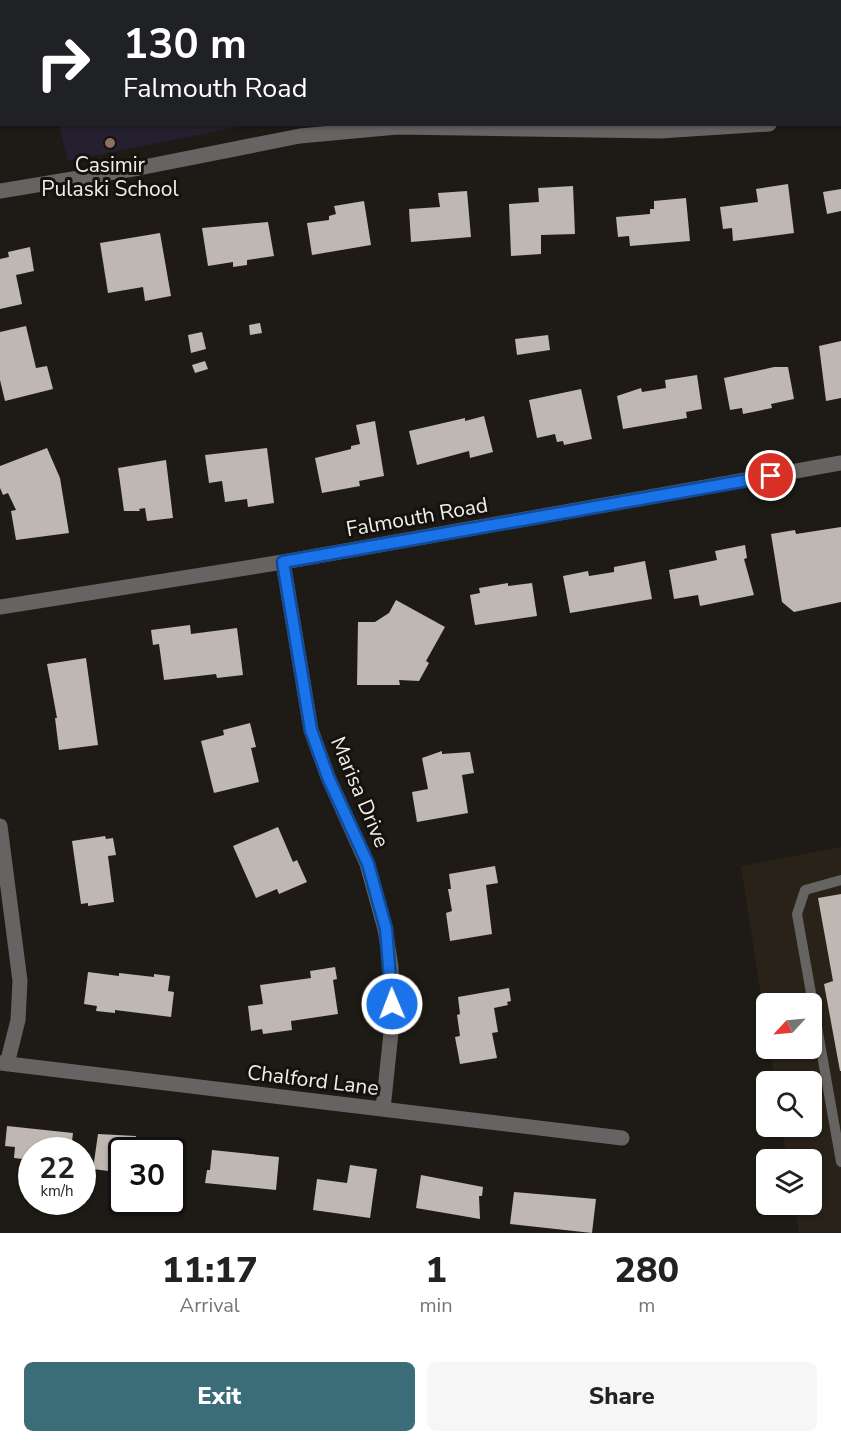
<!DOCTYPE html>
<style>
body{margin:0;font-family:"Nunito Sans",sans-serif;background:#f6f6f6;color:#222;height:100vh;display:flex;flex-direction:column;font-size:22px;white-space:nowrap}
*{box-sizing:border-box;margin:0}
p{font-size:20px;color:#767676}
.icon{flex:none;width:33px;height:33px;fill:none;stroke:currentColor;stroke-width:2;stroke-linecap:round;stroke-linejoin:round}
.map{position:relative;height:1233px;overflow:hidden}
.details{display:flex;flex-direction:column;background:#fff;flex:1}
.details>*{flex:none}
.guide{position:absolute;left:0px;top:0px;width:842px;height:126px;box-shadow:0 2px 4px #0004;background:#202124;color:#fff;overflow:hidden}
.needle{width:39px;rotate:244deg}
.buttons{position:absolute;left:756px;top:993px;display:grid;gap:12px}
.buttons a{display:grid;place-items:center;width:66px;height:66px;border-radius:9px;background:#fff;box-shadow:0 2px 4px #0004;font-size:30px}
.speed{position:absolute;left:18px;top:1137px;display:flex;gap:12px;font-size:30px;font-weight:700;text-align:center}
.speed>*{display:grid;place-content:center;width:78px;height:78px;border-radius:50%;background:#fff;box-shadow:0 2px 4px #0004;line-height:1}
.speed small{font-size:15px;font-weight:400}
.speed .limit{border:3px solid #111;border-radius:9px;background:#fff;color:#111}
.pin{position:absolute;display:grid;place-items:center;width:51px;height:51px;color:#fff;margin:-26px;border:3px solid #fff;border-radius:50%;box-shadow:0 2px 6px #0007}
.me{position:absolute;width:66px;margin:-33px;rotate:359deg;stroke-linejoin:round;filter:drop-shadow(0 0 4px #0008)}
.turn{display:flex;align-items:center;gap:21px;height:126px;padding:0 24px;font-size:27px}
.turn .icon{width:78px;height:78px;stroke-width:2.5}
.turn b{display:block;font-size:42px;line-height:51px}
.eta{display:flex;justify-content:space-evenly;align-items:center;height:102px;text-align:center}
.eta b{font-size:36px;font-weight:800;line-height:42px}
.button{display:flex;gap:12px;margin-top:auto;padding:12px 24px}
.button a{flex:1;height:69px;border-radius:9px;background:#3b6d79;color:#fff;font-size:24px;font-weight:800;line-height:69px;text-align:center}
.button a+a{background:#f6f6f6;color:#222}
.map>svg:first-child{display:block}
.built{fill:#282218}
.education{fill:#25202f}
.building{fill:#beb7b2}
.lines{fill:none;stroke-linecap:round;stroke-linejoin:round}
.service{stroke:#666462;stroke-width:10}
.minor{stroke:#666462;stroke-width:15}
.route-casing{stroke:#114b97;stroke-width:15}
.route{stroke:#1a73e8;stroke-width:10}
.education-dot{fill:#8d6e63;stroke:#15120d;stroke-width:2}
.labels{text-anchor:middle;stroke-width:6;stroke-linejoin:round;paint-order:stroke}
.poi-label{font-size:21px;fill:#f0eeea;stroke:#15120d}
.street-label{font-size:21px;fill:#f0eeea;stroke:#15120d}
</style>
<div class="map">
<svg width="841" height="1233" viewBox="0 0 841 1233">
<rect width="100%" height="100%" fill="#1e1b16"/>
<path class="built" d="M841,847V1233H799L794,1205L812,1204V1160L787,1159L782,1127L812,1126V1082L775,1081L770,1049L812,1048V1004H766V1028L741,866Z"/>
<path class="education" d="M29,0H581V1L29,2Z
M59,125V124L247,125L68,161Z"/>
<path class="building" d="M788,184L794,233L733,241L732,228L723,229L720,207L758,202L756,189Z
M573,186L575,234L541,235V254L511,256L509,204L539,202L538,188Z
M841,189V211L827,214L823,192Z
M467,191L471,237L411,242L409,209L440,207L438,193Z
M686,198L690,241L630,246L629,236L618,237L616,217L650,214V209H654V201Z
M364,201L371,245L312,255L307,223L329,220V216L336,214L334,206Z
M268,222L274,256L247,260V265L233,267V262L208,266L202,228Z
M160,233L171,296L145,301L143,287L108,293L100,243Z
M30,247L34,271L16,275L22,304L0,309V259L9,257L8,252Z
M260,323L262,333L250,335L249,325Z
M26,326L36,368L47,366L53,389L5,401L0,380V332Z
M202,332L206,349L191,353L188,335Z
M548,335L550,350L517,355L515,339Z
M841,341V398L826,401L819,346Z
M205,361L208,369L195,373L192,365Z
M774,367H788L794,399L771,404L772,408L743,414L742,408L730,410L724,378Z
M697,375L702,409L686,412L687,418L623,429L617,396L641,388L642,392L666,388L665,380Z
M581,389L592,439L564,445L563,441L557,442L555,434L537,438L529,400Z
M484,416L493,452L470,458L469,451L417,465L409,431L465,418V421Z
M375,421L384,476L359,481L360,486L322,493L315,458L351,449V446L360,444L356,425Z
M47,448L60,478L69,533L16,540L11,511L16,510L8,493L3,495L0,488V466Z
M267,448L274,503L248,507L247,499L225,502L222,481L209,483L205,455Z
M166,460L173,518L147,521L145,508L139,509L140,511H124L118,468Z
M841,527V602L794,612L782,602L771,534L795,530L796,534Z
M745,545L747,558L744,559L754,595L700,606L698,595L674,599L669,570L717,560L715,551Z
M645,561L652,599L570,613L563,576L588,571L589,576L614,572V567Z
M508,583V586L532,583L537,616L475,625L470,595L480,593L479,588Z
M396,600L445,627L426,661L429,663L419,681L399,680L400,685H357L358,622H375L389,613Z
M190,625L191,634L237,628L243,675L217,678L216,674L164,680L159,644L153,645L151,630Z
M86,658L98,745L59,750L55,718H57L47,664Z
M250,723L256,747L251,748L259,782L214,793L201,741L224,735L223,730Z
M442,751V754L470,752L474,773L462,775L468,813L417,822L412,792L428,789L422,758Z
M278,827L293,862L297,860L307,882L279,894L277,889L256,898L233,846Z
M105,836L106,839L113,838L116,855L108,856L114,902L88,906V903L81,904L72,841Z
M495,866L498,883L486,885L492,934L450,941L446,913L452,911L448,889H451L449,874Z
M841,894V1071H840L824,984L833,981L818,898Z
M335,967L337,979L333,980L338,1014L291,1021L292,1030L263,1034L262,1029L251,1031L248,1006L263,1004L260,985L311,978L310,971Z
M88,972L119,976V973L154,977V974L170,976L168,991L174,992L171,1017L115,1010V1013L96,1011L97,1006L84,1004Z
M509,988L511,1001L507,1002L508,1005L494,1008L498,1032L492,1033L497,1058L460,1064L455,1037L460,1036L457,1015L460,1014L458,997Z
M7,1126L73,1133L71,1150H32V1160L14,1158L15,1147L5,1146Z
M98,1134L136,1136V1140L166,1143L165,1150H122V1175L116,1174V1172L93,1169Z
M212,1150L279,1157L276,1190L205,1183L207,1170H210Z
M350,1165L377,1169L370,1218L313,1210L317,1179L347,1183Z
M421,1175L483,1187L482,1196H479L480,1219L416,1208Z
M514,1192L596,1199L592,1233L510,1224Z"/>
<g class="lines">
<path class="service" d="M841,880L805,890L797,914L841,1162"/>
<path class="minor" d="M602,0V2
M840,111H841
M0,191L139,168L300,136L397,127L660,131L769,124
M283,562L311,730L328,777L367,864L385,929L391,967L392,1023L383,1109
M0,607L283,562L841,463
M0,826L20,981L18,1020L7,1064
M0,1063L622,1138"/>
</g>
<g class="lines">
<g class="route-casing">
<path id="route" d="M392,1004L386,929L368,864L328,777L311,730L283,562L771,476"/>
</g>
<use href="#route" class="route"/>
</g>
<circle class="education-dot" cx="110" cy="143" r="6"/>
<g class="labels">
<g class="poi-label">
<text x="110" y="172">Casimir<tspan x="110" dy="24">Pulaski School</tspan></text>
</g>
<g class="street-label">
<text transform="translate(417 517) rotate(-10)" y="7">Falmouth Road</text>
<text transform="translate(360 792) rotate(67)" y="7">Marisa Drive</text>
<text transform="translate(313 1080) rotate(7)" y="7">Chalford Lane</text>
</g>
</g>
</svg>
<div class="buttons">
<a><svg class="needle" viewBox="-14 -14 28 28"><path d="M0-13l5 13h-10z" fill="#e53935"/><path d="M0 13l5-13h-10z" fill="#767676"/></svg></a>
<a><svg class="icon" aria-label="search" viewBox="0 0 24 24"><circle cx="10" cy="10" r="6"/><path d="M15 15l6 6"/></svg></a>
<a><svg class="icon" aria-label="layers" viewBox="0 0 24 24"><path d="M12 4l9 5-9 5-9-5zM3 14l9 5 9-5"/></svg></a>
</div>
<div class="speed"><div>22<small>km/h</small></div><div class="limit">30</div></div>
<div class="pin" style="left:771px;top:476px;background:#d93025"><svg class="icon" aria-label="arrive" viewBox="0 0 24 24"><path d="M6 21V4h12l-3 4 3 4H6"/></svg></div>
<svg class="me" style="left:392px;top:1004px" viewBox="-20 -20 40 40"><circle r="17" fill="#1a73e8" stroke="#fff" stroke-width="3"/><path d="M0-11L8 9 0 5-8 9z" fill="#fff"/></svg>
<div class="guide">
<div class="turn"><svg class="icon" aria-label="right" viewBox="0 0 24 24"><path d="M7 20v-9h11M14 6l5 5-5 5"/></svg><div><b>130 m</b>Falmouth Road</div></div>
</div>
</div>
<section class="details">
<div class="eta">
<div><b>11:17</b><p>Arrival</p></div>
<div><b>1</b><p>min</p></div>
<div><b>280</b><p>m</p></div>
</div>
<div class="button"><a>Exit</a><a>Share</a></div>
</section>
